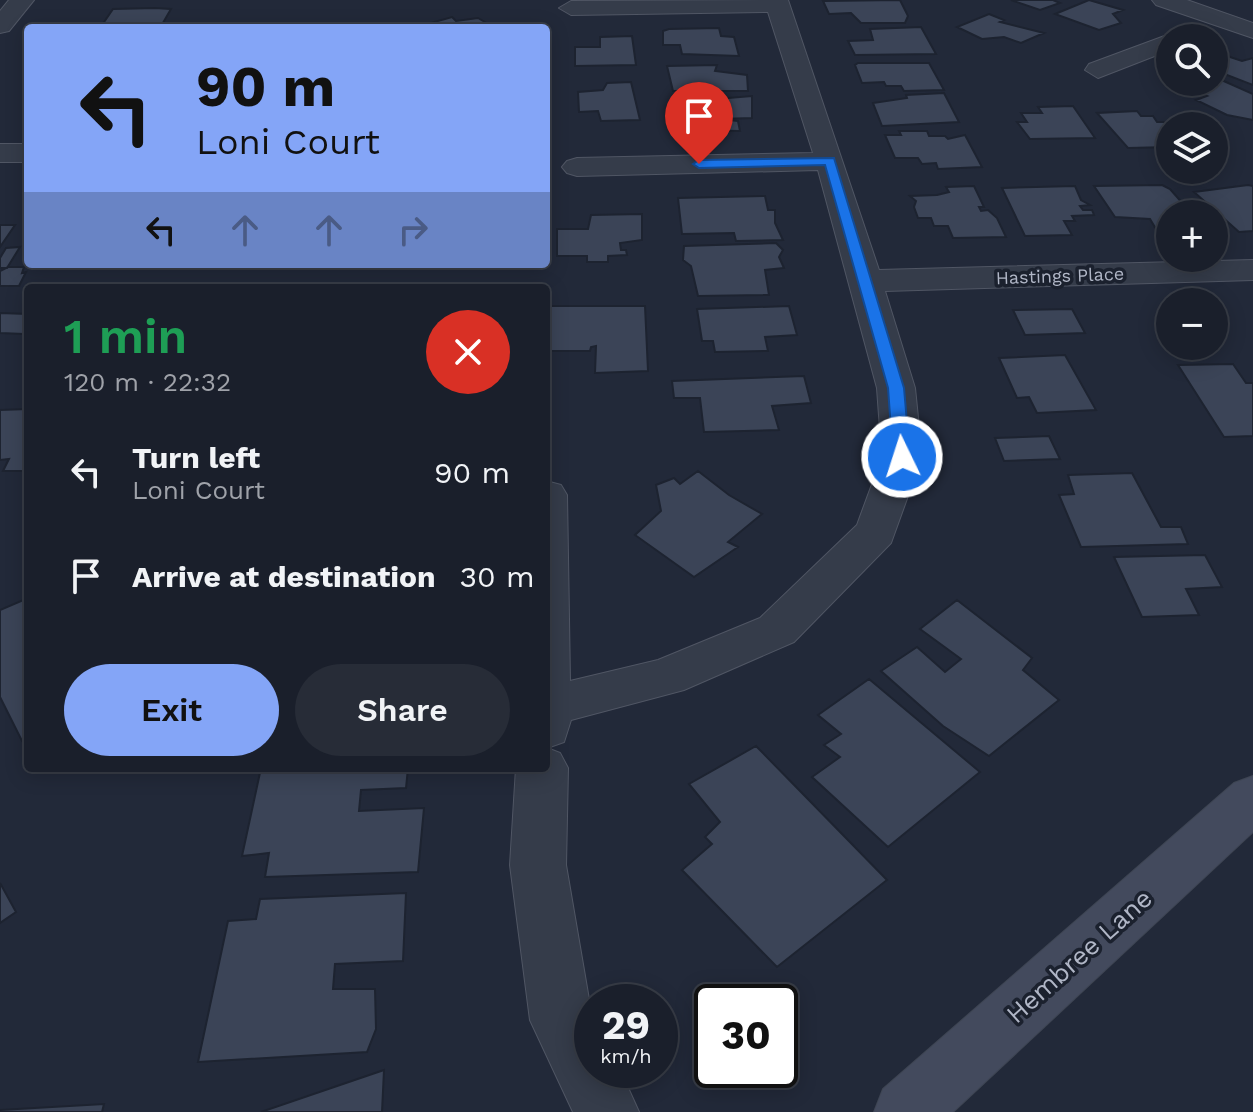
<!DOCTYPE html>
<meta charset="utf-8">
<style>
body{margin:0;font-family:"Work Sans",sans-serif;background:#272c37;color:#f1f3f6;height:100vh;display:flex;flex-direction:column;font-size:30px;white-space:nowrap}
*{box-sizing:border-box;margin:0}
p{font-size:26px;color:#9fa2a9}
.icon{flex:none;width:44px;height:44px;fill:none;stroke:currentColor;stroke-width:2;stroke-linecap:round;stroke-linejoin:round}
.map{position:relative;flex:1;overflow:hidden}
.sheet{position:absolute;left:24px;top:284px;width:526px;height:488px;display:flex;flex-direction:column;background:#1a1f2b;border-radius:8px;box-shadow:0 4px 20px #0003,0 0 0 2px #383d47}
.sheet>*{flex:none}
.guide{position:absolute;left:24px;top:24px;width:526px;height:244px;border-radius:8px;box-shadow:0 4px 20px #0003,0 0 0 2px #383d47;background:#84a5f7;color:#111;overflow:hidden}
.buttons{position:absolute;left:1156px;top:24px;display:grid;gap:16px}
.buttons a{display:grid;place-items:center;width:72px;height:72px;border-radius:50%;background:#1a1f2b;box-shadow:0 4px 20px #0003,0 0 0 2px #383d47;font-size:40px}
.speed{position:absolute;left:574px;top:984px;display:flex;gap:16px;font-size:40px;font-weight:700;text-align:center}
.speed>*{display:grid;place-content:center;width:104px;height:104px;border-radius:50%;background:#1a1f2b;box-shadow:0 4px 20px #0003,0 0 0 2px #383d47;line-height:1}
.speed small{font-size:20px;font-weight:400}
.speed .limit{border:4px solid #111;border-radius:12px;background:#fff;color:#111}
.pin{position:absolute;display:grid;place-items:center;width:68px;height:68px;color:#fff;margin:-82px -34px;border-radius:50% 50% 50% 0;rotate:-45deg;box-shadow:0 0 8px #0007}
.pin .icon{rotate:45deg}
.me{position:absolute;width:88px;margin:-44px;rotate:356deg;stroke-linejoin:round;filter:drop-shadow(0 0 6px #0008)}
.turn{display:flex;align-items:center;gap:28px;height:168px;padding:0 40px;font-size:36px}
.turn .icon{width:104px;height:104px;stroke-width:2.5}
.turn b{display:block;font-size:56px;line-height:68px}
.lanes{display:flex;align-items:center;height:76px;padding:0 40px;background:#0003;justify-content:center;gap:40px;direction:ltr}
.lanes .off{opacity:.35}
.round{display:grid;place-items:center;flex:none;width:84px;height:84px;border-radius:42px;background:#272c37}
.overview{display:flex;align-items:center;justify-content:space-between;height:136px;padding:0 40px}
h1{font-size:48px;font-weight:600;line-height:60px;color:#1e9e55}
.action{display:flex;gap:16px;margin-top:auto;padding:16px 40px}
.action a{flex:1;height:92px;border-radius:48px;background:#84a5f7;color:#111;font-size:32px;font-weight:600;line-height:92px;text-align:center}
.action a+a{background:#272c37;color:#f1f3f6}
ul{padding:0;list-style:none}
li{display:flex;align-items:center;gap:24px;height:104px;padding:0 40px}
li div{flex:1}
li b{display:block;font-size:30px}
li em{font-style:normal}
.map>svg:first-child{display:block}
.building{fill:#3b4457;stroke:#1d2330;stroke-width:2}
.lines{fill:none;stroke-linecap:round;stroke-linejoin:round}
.street-casing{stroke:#505664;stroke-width:2}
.secondary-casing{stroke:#3e4553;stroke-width:2}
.street{fill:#353c4a;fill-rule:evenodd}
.secondary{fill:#434a5d;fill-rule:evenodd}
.route{fill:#1a73e8;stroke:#114b97;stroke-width:2}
.labels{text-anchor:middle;stroke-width:7;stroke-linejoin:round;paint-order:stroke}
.far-street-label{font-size:18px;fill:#b0b6c6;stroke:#1b212e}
.near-street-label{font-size:26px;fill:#b0b6c6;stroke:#1b212e}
</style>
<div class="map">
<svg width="1253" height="1112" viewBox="0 0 1253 1112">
<rect width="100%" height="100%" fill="#222939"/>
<path class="building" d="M900,0L908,16L905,23H861L851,13L829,14L823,1Z
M1011,0H1053L1060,3L1040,10Z
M1089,0L1123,10L1113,14L1121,23L1099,30L1055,14Z
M155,8L171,9L160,28H100L113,9Z
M989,14L1004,20L1000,22L1044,33L1021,43L1004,37L982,39L957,27Z
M452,17L456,21L478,18L495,28L420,26Z
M921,27L936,54L855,55L848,41L873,40L870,29Z
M719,28L721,36L734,37L739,56L682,54L680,45H663V31L669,29Z
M632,36L636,65L575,66V47H600V37Z
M1224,55L1242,61L1253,58V85L1214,70V60Z
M858,63H929L944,90L904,91L901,86H886L884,82L862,83L855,65Z
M717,65L715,71L747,75L748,91H673L667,66Z
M1217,78L1253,94V120L1227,115L1196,100L1207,96L1191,89Z
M631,82L640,120L601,121L598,111L579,112L578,92L603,90L607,83Z
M944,93L959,122L882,126L873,103L907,98L906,95Z
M752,96V118L721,119L738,121L740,131L674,130L672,117H677V112H693L692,101Z
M1073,106L1095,138L1030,139L1017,122H1027L1021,113H1042L1038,107Z
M1137,111L1141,116H1153L1157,122H1172L1176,126H1170V147L1128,148L1097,113Z
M899,131H927L929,136H945L948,139L965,135L982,167L938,169L936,163L922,164L918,158H895L885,135H901Z
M1162,185L1170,189L1192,214H1170V233L1159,234L1150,219L1115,217L1094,186Z
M1248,185L1253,186V231L1239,232L1194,192Z
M974,186L984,207H979L981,211L988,210L997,218L1006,237L953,238L948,226H934L931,218H918L914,207L916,201L910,196L937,195L949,192L946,187Z
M1075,186L1081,200L1090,205L1080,206L1083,210H1092L1094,215L1072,216L1075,221H1064L1072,235L1025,236L1002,188Z
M765,196L768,210H775V223L783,240L736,241L734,233L682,234L678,198Z
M642,214V240L620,243L621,250H626L627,255L608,256V262H587V256H557V229H588L591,215Z
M0,225H15L0,247Z
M776,243L783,250L779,257L784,268L765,270L769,295L698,296L691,266L683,260L684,246Z
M20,247L7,268H0V258L6,248Z
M8,267H24L22,273L26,272L19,286H0V271Z
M551,306H645L648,371L595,373L596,346L591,347L590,351H546Z
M789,306L797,335L765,337L768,351L715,352L713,341H702L697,309Z
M1072,309L1085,333L1025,335L1013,310Z
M0,313L28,314V329L24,334L0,333Z
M1065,355L1096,410L1037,413L1029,397L1017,398L999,358Z
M1233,364L1246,383H1253V436L1224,437L1178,365Z
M804,376L811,403L772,406L779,430L704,432L700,398H674L672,381Z
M28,409V471H3L9,459L0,460V410Z
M1049,436L1060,459L1004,461L995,438Z
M698,471L729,495L762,514L728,542L738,547L694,577L635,535L661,511L656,485L674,478L680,484Z
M1132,473L1161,527H1181L1188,544L1081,547L1059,495L1074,494L1068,475Z
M1205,555L1222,587L1186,589L1199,615L1142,617L1114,557Z
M28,598V738L22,741L0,697V610Z
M957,600L1032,658L1023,670L1059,700L989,756L943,726L881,671L917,647L945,672L961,659L920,629Z
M869,679L980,772L888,847L812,777L840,757L824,745L841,734L818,715Z
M756,746L887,880L777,967L682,870L712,844L705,837L720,822L689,784Z
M261,768H408L406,788L361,790L359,811L424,808L418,872L265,877L269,853L242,856Z
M0,883L16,912L0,923Z
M406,893L403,961L335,964L333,989H375L376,1029L367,1052L198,1062L228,921L256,919L260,899Z
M384,1070L382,1112H261Z
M104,1104L102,1112H0V1110Z"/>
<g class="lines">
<g class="street-casing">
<path id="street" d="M9,0H34L9,31L0,33V11Z
M788,0L879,270L1253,260V280L885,291L915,388L922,457L891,543L794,642L684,690L571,720L564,742L547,748L560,753L568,768L566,865L592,1017V1070H620L639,1112H573L530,1020L510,865L516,768H546V481L561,485L567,495L570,681L658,660L760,618L857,525L882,457L877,388L818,170L577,176L567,173L562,167L567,161L577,158L813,153L768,12L571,15L559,8L571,1Z
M1152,0H1187L1253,23V38L1156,5Z
M1170,34L1180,38H1170V50L1098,78L1085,70L1089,64Z
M0,144H28V162H0Z"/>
</g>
<g class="secondary-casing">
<path id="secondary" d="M1253,776V832L953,1112H874L883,1089L1234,783Z"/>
</g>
<use href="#street" class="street"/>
<use href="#secondary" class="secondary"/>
</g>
<path class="route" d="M834,158L904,388L910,457L902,463L893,457L888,388L825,165L699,168L693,164L699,160Z"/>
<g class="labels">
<g class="far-street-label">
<text transform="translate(1060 276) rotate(-2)" y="6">Hastings Place</text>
</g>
<g class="near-street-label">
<text transform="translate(1079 956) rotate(-42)" y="9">Hembree Lane</text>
</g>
</g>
</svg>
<div class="buttons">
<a><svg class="icon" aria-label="search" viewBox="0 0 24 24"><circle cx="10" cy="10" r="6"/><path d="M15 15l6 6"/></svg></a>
<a><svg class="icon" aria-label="layers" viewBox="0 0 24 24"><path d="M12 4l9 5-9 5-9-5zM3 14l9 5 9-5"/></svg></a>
<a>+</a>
<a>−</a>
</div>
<div class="speed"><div>29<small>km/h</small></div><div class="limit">30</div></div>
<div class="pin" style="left:699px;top:164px;background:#d93025"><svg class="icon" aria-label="arrive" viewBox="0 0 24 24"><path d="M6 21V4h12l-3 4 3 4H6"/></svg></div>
<svg class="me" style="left:902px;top:457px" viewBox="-20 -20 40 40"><circle r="17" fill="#1a73e8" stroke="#fff" stroke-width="3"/><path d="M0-11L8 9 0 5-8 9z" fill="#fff"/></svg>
<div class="guide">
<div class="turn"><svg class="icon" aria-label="left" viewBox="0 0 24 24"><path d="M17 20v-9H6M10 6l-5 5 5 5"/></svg><div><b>90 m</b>Loni Court</div></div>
<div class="lanes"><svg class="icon" aria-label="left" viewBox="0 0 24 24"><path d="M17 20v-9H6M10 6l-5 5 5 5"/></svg><svg class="icon off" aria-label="ahead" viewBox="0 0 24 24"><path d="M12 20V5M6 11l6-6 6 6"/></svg><svg class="icon off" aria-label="ahead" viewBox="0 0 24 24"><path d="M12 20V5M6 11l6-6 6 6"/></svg><svg class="icon off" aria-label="right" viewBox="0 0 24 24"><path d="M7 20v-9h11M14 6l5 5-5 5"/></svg></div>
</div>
<section class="sheet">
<div class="overview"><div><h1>1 min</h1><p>120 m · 22:32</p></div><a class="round" style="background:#d93025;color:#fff"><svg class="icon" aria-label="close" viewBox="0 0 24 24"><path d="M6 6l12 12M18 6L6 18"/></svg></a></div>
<ul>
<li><svg class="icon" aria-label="left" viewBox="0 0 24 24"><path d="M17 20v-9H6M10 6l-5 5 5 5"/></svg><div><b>Turn left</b><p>Loni Court</p></div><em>90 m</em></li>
<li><svg class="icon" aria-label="arrive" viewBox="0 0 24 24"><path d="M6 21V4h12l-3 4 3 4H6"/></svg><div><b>Arrive at destination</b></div><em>30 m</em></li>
</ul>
<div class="action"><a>Exit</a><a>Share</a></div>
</section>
</div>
